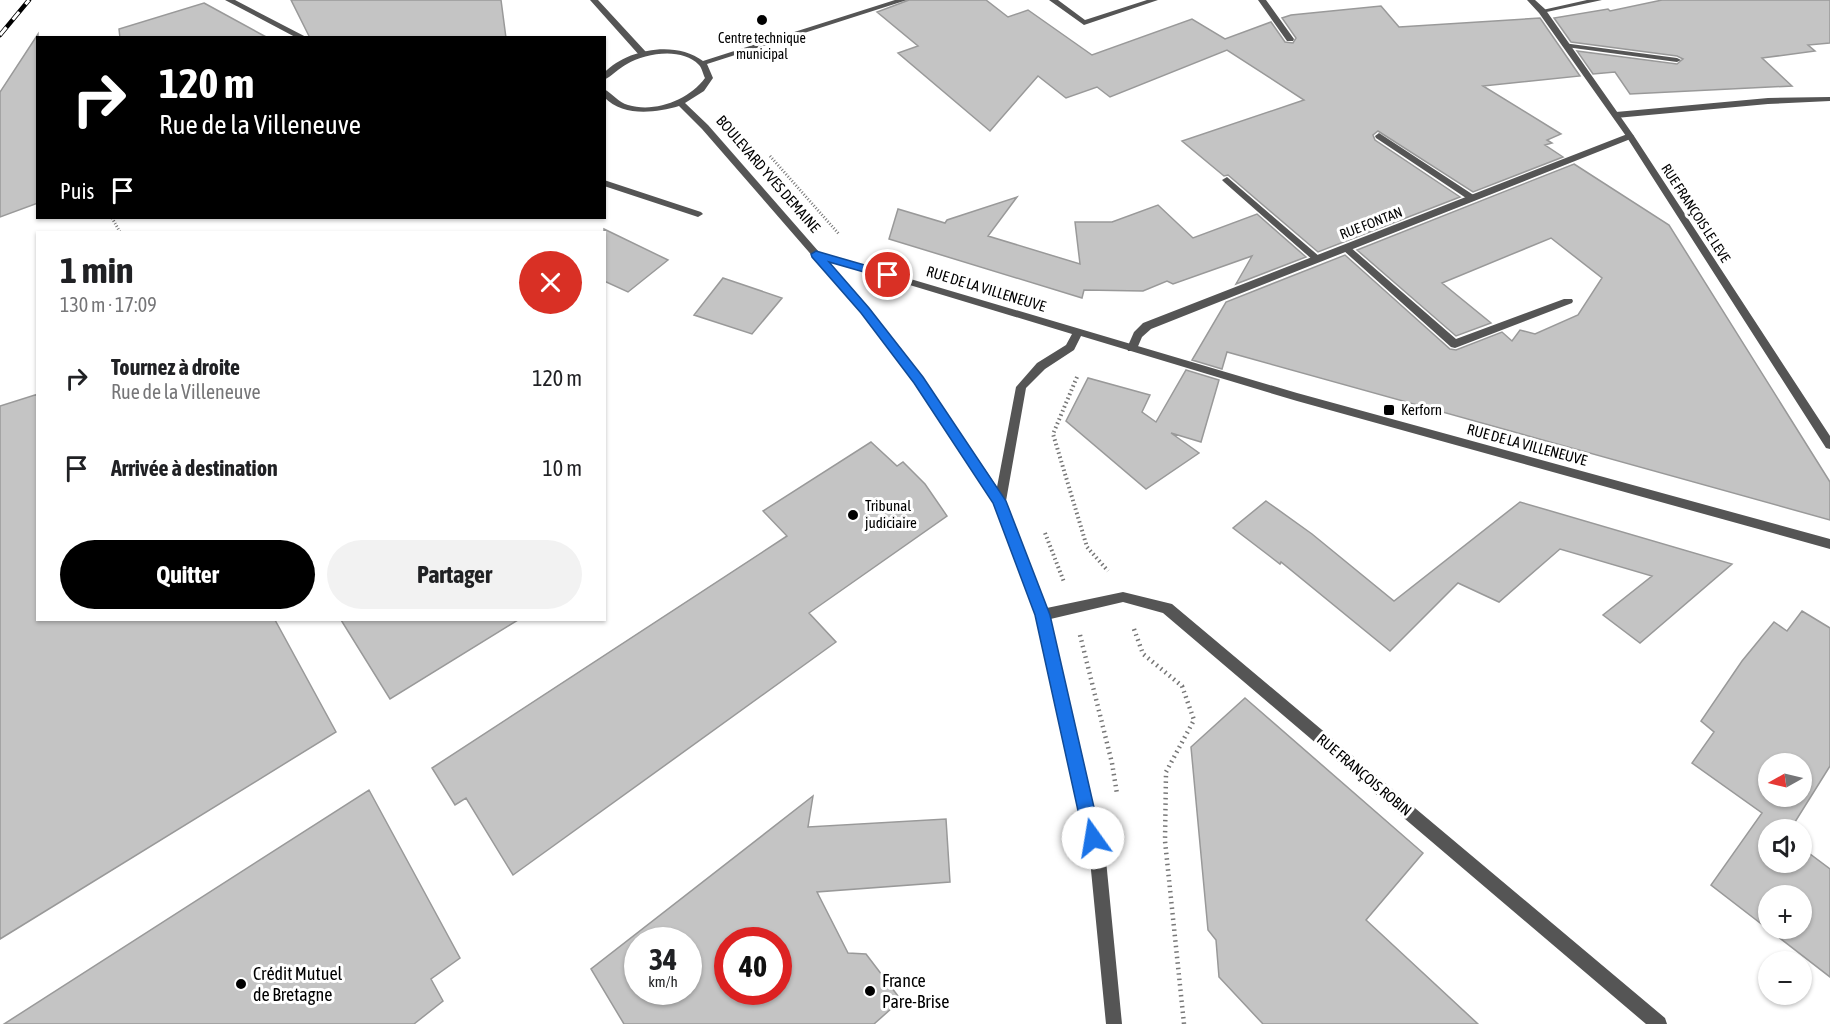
<!DOCTYPE html>
<html lang="fr">
<meta charset="utf-8">
<style>
body{margin:0;font-family:"Asap Condensed",sans-serif;background:#f2f2f2;color:#202124;height:100vh;display:flex;flex-direction:column;font-size:22px;white-space:nowrap}
*{box-sizing:border-box;margin:0}
p{font-size:20px;color:#757577}
.icon{flex:none;width:33px;height:33px;fill:none;stroke:currentColor;stroke-width:2;stroke-linecap:round;stroke-linejoin:round}
.map{position:relative;flex:1;overflow:hidden}
.drawer{position:absolute;left:36px;top:231px;width:570px;height:390px;display:flex;flex-direction:column;background:#fff;border-radius:0px;box-shadow:0 2px 4px #0004}
.drawer>*{flex:none}
.top-card{position:absolute;left:36px;top:36px;width:570px;height:183px;border-radius:0px;box-shadow:0 2px 4px #0004;background:#000;color:#fff;overflow:hidden}
.needle{width:39px;rotate:262deg}
.fabs{position:absolute;left:1758px;top:753px;display:grid;gap:12px}
.fabs a{display:grid;place-items:center;width:54px;height:54px;border-radius:50%;background:#fff;box-shadow:0 2px 4px #0004;font-size:30px}
.speed{position:absolute;left:624px;top:927px;display:flex;gap:12px;font-size:30px;font-weight:700;text-align:center}
.speed>*{display:grid;place-content:center;width:78px;height:78px;border-radius:50%;background:#fff;box-shadow:0 2px 4px #0004;line-height:1}
.speed small{font-size:15px;font-weight:400}
.speed .limit{border:9px solid #d22;background:#fff;color:#111}
.pin{position:absolute;display:grid;place-items:center;width:51px;height:51px;color:#fff;margin:-26px;border:3px solid #fff;border-radius:50%;box-shadow:0 2px 6px #0007}
.me{position:absolute;width:66px;margin:-33px;rotate:347deg;stroke-linejoin:round;filter:drop-shadow(0 0 4px #0008)}
.turn{display:flex;align-items:center;gap:21px;height:126px;padding:0 24px;font-size:27px}
.turn .icon{width:78px;height:78px;stroke-width:2.5}
.turn b{display:block;font-size:42px;line-height:51px}
.then{display:flex;align-items:center;height:57px;padding:0 24px;background:#0003;gap:12px;font-size:22px}
.round{display:grid;place-items:center;flex:none;width:63px;height:63px;border-radius:32px;background:#f2f2f2}
.overview{display:flex;align-items:center;justify-content:space-between;height:102px;padding:0 24px}
h1{font-size:36px;font-weight:700;line-height:45px}
.action{display:flex;gap:12px;margin-top:auto;padding:12px 24px}
.action a{flex:1;height:69px;border-radius:36px;background:#000;color:#fff;font-size:24px;font-weight:700;line-height:69px;text-align:center}
.action a+a{background:#f2f2f2;color:#202124}
ul{padding:0;list-style:none}
li{display:flex;align-items:center;gap:18px;height:90px;padding:0 24px}
li div{flex:1}
li b{display:block;font-size:22px}
li em{font-style:normal}
.map>svg:first-child{display:block}
.building{fill:#c4c4c4;stroke:#999;stroke-width:1.5;fill-rule:evenodd}
.lines{fill:none;stroke-linecap:round;stroke-linejoin:round}
.path-far2{stroke:#777;stroke-width:3;stroke-dasharray:1 2;stroke-linecap:butt}
.path-far1{stroke:#777;stroke-width:4;stroke-dasharray:1.5 3;stroke-linecap:butt}
.path{stroke:#777;stroke-width:4.5;stroke-dasharray:1.5 4;stroke-linecap:butt}
.service{fill:#555;fill-rule:evenodd}
.minor{fill:#555;fill-rule:evenodd}
.tertiary{fill:#555;fill-rule:evenodd}
.rail-casing{stroke:#000;stroke-width:4.5}
.rail{stroke:#fff;stroke-width:3;stroke-dasharray:10;stroke-linecap:butt}
.route{fill:#1a73e8;stroke:#114b97;stroke-width:1.5}
.poi-dot{fill:#000;stroke:#fff;stroke-width:2}
.labels{text-anchor:middle;stroke-width:6;stroke-linejoin:round;paint-order:stroke}
.far-poi-label{font-size:14px;fill:#000;stroke:#fff}
.far-street-label{font-size:14px;fill:#000;stroke:#fff}
.street-label{font-size:15px;fill:#000;stroke:#fff}
.poi-label{font-size:15px;fill:#000;stroke:#fff;text-anchor:start}
.near-poi-label{font-size:18px;fill:#000;stroke:#fff;text-anchor:start}
</style>
<div class="map">
<svg width="1830" height="1024" viewBox="0 0 1830 1024">
<rect width="100%" height="100%" fill="#fff"/>
<path class="building" d="M291,0H501L506,38H310Z
M909,0H986L1008,17L1028,10L1092,55L1192,19L1225,39L1271,22L1285,42L1293,43L1296,38L1282,18L1291,15L1381,6L1399,27L1540,18L1580,76L1483,86L1561,134L1547,140L1552,143L1545,145L1563,157L1473,192L1378,131L1373,135L1375,140L1460,197L1318,252L1228,175L1224,176L1182,141L1304,100L1227,50L1110,97L1097,87L1066,98L1038,76L990,131L898,53L918,46L877,12Z
M1662,0H1830V43L1808,45L1815,51L1762,58L1792,86L1630,94L1615,72L1593,74L1577,51L1677,64L1683,59L1677,56L1571,42L1554,18L1608,9L1610,11Z
M204,3L268,38H120L119,29Z
M38,34V203L0,217V92Z
M1574,164L1669,225L1830,482V520L1227,352L1222,369L1192,360L1226,302L1345,255L1450,349L1456,350L1502,332L1512,341L1520,330L1535,334L1578,315L1602,278L1551,238L1442,283L1491,323L1456,336L1357,250Z
M1017,197L988,236L1080,264L1075,222H1112L1158,205L1193,238L1257,214L1306,257L1236,284L1252,256L1173,284L1167,281L1143,291L1084,290L1082,298L889,239L898,209L945,223L947,220Z
M604,229L668,260L628,292L604,281Z
M723,278L782,298L752,334L694,315Z
M1186,370L1219,380L1201,442L1171,433L1199,453L1146,489L1066,421L1088,378L1150,395L1142,412L1156,422Z
M38,394V620H275L336,732L0,939V406Z
M871,442L897,466L903,462L925,484L947,516L809,613L836,642L513,875L466,798L455,805L432,768L787,536L763,511Z
M1266,501L1312,534L1394,601L1520,502L1732,564L1640,643L1603,615L1652,576L1560,549L1499,602L1458,583L1390,651L1281,562L1280,564L1233,528Z
M1802,611L1830,628V766L1790,830H1768V862H1802V848L1830,869V977L1711,885L1762,813L1692,763L1714,732L1701,721L1742,661L1774,622L1787,631ZM1768,764H1802V796H1768ZM1768,896H1802V928H1768Z
M341,620H518L390,699Z
M1245,698L1423,853L1366,920L1478,1024H1263L1219,977L1216,940L1208,930L1191,747Z
M369,790L460,958L431,979L443,1001L414,1024H4Z
M813,796L808,827L946,819L950,882L817,892L848,953L866,954L901,1000L874,1024H624L591,969ZM638,940H688V992H638ZM728,940H778V992H728Z"/>
<g class="lines">
<path class="path-far2" d="M770,156L839,234
M112,218L120,232"/>
<path class="path-far1" d="M1077,377L1053,434L1087,547L1108,571
M1045,533L1064,582"/>
<path class="path" d="M1134,629L1143,654L1182,686L1194,720L1166,772L1165,841L1184,1024
M1080,635L1112,763L1117,794"/>
<path class="service" d="M1049,0H1058L1085,20L1147,0H1158L1084,25Z
M1258,0H1266L1294,39L1293,41H1287Z
M1563,43L1677,58L1681,60L1677,62L1566,47L1562,45Z
M1379,133L1475,196V200H1469L1376,138L1375,136Z
M1227,177L1320,257V261H1314L1224,182L1222,180Z
M1346,245L1349,246L1456,339L1564,299H1572L1573,301L1572,303L1455,348L1451,347L1343,250V246Z"/>
<path class="minor" d="M225,0H235L308,38H297Z
M590,0H598L646,52V56H640Z
M1587,0H1602L1542,13L1538,11Z
M1830,97V101L1768,104L1616,118L1612,115L1616,112L1768,98Z
M1630,133L1634,136L1633,138L1151,329L1142,337L1136,351H1128L1127,348L1134,332L1143,323Z
M604,180L701,212L703,214L698,217L695,216L604,186Z
M1123,592L1172,604L1665,1018L1667,1024H1646L1163,613L1123,602L1042,621L1037,619L1036,615L1037,611L1042,609Z"/>
<path class="tertiary" d="M895,0H907L707,64L713,78L704,91L685,103L708,125L819,252L1297,393L1830,539V549L1297,401L1081,336L1074,350L1045,369L1026,388L1006,501L1048,615L1106,860L1122,1024H1106L1090,860L1036,615L995,503L914,383L861,312L702,129L679,106C655,113 623,117 604,97V89C613,94 618,102 628,105C655,113 689,100 705,78C703,74 702,68 699,65C682,47 646,53 627,64C619,68 612,76 604,80V73C627,49 675,40 703,61ZM827,260L1072,334L1066,345L1037,363L1016,387L997,487L922,377L869,308Z
M1527,0H1535L1545,9L1634,136L1830,436V449L1826,448L1626,136L1539,13Z"/>
<g class="rail-casing">
<path id="rail" d="M0,35L29,0"/>
</g>
<use href="#rail" class="rail"/>
</g>
<path class="route" d="M816,251L892,273L893,275L888,279L829,262L869,308L923,377L1006,501L1050,615L1101,838L1099,844L1093,846L1087,844L1084,838L1035,615L993,503L914,383L861,313L812,257L811,254Z"/>
<g class="poi-dot">
<circle cx="762" cy="20" r="6"/>
<rect x="1383" y="404" width="12" height="12" rx="3"/>
<circle cx="853" cy="515" r="6"/>
<circle cx="241" cy="984" r="6"/>
<circle cx="870" cy="991" r="6"/>
</g>
<g class="labels">
<g class="far-poi-label">
<text x="762" y="43">Centre technique<tspan x="762" dy="16">municipal</tspan></text>
</g>
<g class="far-street-label">
<text transform="translate(1696 213) rotate(57)" y="5">RUE FRANÇOIS LE LEVE</text>
<text transform="translate(1371 223) rotate(-21)" y="5">RUE FONTAN</text>
</g>
<g class="street-label">
<text transform="translate(768 174) rotate(49)" y="5">BOULEVARD YVES DEMAINE</text>
<text transform="translate(986 289) rotate(17)" y="5">RUE DE LA VILLENEUVE</text>
<text transform="translate(1527 445) rotate(15)" y="5">RUE DE LA VILLENEUVE</text>
<text transform="translate(1364 775) rotate(40)" y="5">RUE FRANÇOIS ROBIN</text>
</g>
<g class="poi-label">
<text x="1401" y="415">Kerforn</text>
<text x="865" y="511">Tribunal<tspan x="865" dy="17">judiciaire</tspan></text>
</g>
<g class="near-poi-label">
<text x="253" y="980">Crédit Mutuel<tspan x="253" dy="21">de Bretagne</tspan></text>
<text x="882" y="987">France<tspan x="882" dy="21">Pare-Brise</tspan></text>
</g>
</g>
</svg>
<div class="fabs">
<a><svg class="needle" viewBox="-14 -14 28 28"><path d="M0-13l5 13h-10z" fill="#e53935"/><path d="M0 13l5-13h-10z" fill="#757577"/></svg></a>
<a><svg class="icon" aria-label="sound" viewBox="0 0 24 24"><path d="M4 9h4l5-4v14l-5-4H4zM17 9q2 3 0 6"/></svg></a>
<a>+</a>
<a>−</a>
</div>
<div class="speed"><div>34<small>km/h</small></div><div class="limit">40</div></div>
<div class="pin" style="left:888px;top:275px;background:#d93025"><svg class="icon" aria-label="arrive" viewBox="0 0 24 24"><path d="M6 21V4h12l-3 4 3 4H6"/></svg></div>
<svg class="me" style="left:1093px;top:838px" viewBox="-20 -20 40 40"><circle r="19" fill="#fff"/><path d="M0-13L10 11 0 6-10 11z" fill="#1a73e8"/></svg>
<div class="top-card">
<div class="turn"><svg class="icon" aria-label="right" viewBox="0 0 24 24"><path d="M7 20v-9h11M14 6l5 5-5 5"/></svg><div><b>120 m</b>Rue de la Villeneuve</div></div>
<div class="then">Puis<svg class="icon" aria-label="arrive" viewBox="0 0 24 24"><path d="M6 21V4h12l-3 4 3 4H6"/></svg></div>
</div>
<section class="drawer">
<div class="overview"><div><h1>1 min</h1><p>130 m · 17:09</p></div><a class="round" style="background:#d93025;color:#fff"><svg class="icon" aria-label="close" viewBox="0 0 24 24"><path d="M6 6l12 12M18 6L6 18"/></svg></a></div>
<ul>
<li><svg class="icon" aria-label="right" viewBox="0 0 24 24"><path d="M7 20v-9h11M14 6l5 5-5 5"/></svg><div><b>Tournez à droite</b><p>Rue de la Villeneuve</p></div><em>120 m</em></li>
<li><svg class="icon" aria-label="arrive" viewBox="0 0 24 24"><path d="M6 21V4h12l-3 4 3 4H6"/></svg><div><b>Arrivée à destination</b></div><em>10 m</em></li>
</ul>
<div class="action"><a>Quitter</a><a>Partager</a></div>
</section>
</div>
